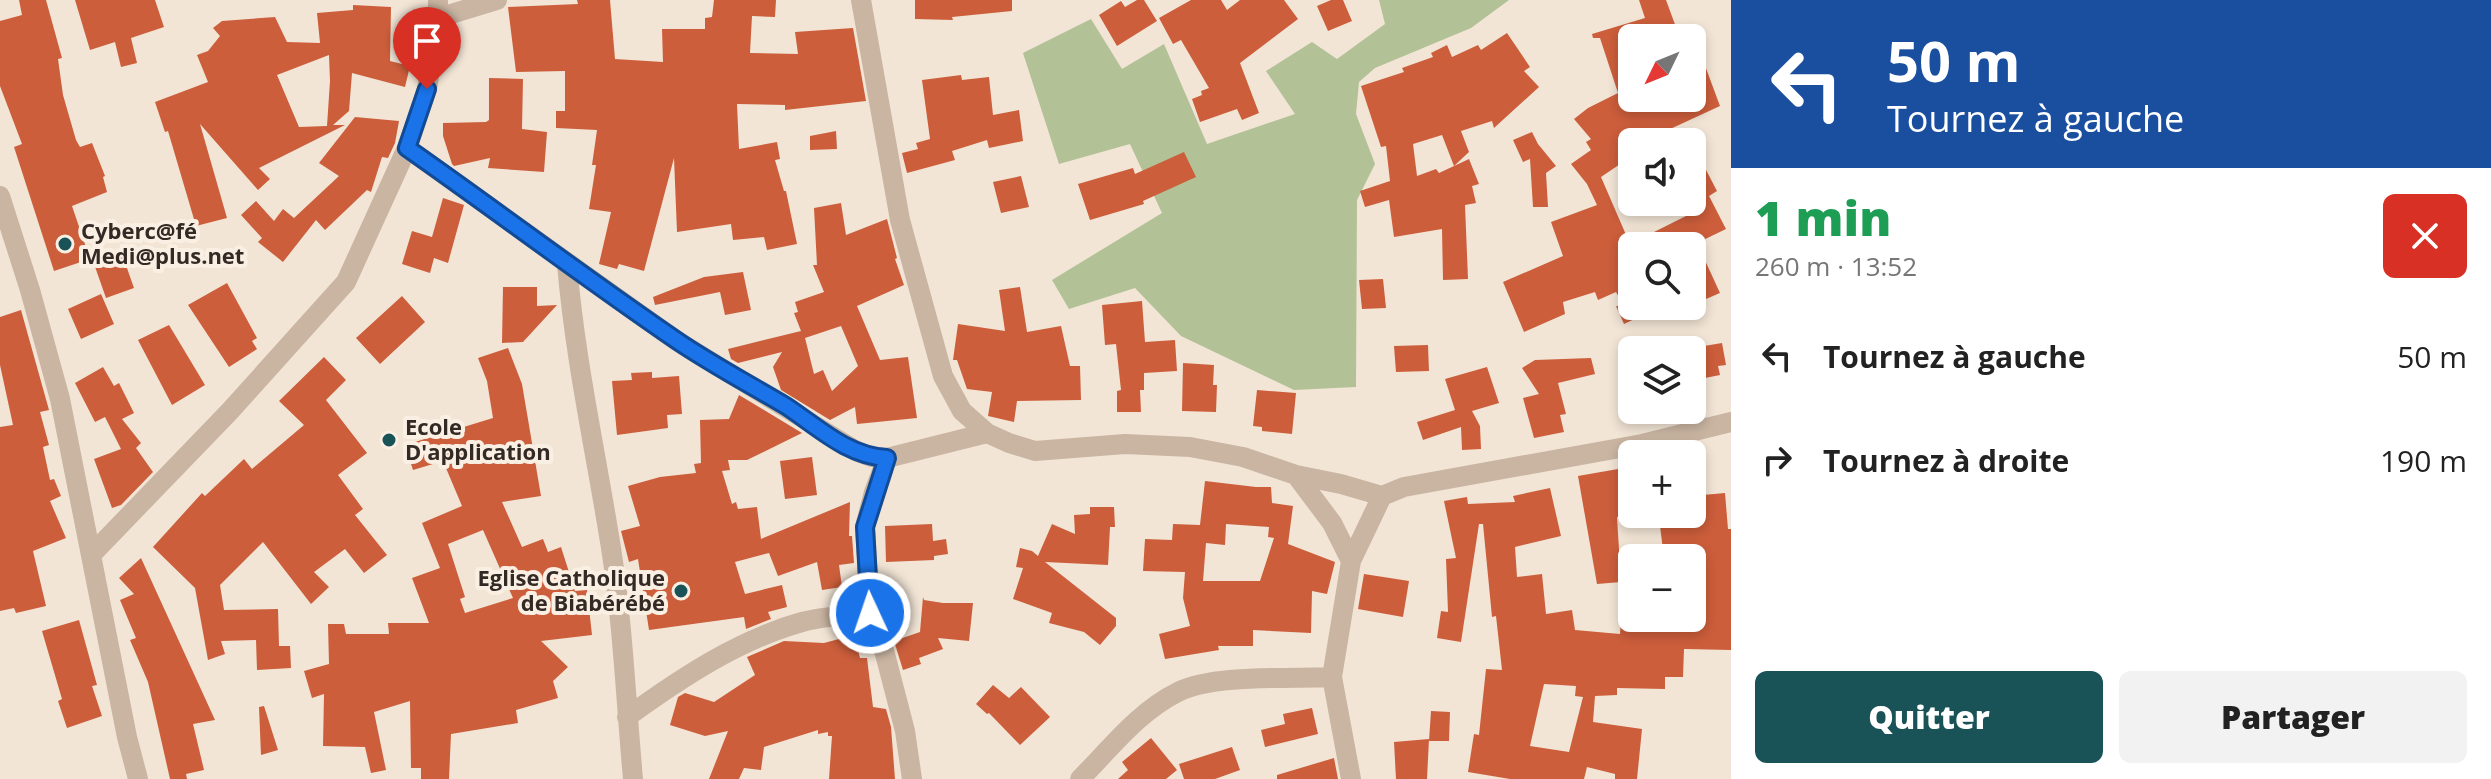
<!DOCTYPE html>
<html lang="fr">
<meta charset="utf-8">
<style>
body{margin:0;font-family:"Open Sans",sans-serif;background:#f2f2f2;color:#222;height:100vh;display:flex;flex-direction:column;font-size:30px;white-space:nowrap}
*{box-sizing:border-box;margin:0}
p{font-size:26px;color:#767676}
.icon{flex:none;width:44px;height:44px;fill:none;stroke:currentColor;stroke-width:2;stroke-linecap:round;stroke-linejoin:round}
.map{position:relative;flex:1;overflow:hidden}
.sheet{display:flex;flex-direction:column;background:#fff;width:760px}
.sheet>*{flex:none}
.hud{background:#1a4fa0;color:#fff;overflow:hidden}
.needle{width:52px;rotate:227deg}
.fabs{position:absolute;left:1618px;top:24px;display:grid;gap:16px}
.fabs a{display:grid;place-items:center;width:88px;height:88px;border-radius:12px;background:#fff;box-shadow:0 4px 12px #0003;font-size:40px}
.pin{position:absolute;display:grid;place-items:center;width:68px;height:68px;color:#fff;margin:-82px -34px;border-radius:50% 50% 50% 0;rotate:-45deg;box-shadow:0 0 8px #0007}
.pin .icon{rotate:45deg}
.me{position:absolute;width:88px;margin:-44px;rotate:357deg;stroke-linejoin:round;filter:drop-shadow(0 0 6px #0008)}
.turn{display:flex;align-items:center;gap:28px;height:168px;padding:0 24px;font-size:36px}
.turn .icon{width:104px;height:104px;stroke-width:2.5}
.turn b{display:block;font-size:56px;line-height:68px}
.round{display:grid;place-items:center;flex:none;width:84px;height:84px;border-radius:12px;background:#f2f2f2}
.summary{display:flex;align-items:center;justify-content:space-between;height:136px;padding:0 24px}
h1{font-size:48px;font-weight:800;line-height:60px;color:#1e9e55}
.cta{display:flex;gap:16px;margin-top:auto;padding:16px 24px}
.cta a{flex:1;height:92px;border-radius:12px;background:#195357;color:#fff;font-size:32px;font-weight:800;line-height:92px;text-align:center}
.cta a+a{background:#f2f2f2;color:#222}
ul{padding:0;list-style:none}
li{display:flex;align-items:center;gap:24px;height:104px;padding:0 24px}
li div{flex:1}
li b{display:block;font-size:30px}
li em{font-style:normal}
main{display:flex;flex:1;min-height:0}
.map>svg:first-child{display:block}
.green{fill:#b2c196}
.building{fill:#cc5e3b;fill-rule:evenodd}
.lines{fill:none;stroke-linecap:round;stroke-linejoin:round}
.minor{stroke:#cab5a2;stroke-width:20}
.route-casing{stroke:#114b97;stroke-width:20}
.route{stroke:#1a73e8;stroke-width:14}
.poi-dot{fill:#195357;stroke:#faefe3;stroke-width:3}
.labels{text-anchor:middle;stroke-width:8;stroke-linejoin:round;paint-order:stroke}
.poi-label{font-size:22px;font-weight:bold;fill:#342a25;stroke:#faefe3;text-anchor:start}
</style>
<main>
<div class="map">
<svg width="1731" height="779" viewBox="0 0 1731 779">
<rect width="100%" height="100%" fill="#f2e5d6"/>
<path class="green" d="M1379,0H1509L1471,28L1375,68L1359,82L1356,114L1375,164L1357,200L1356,387L1294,390L1181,336L1135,288L1069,309L1052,280L1162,213L1130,144L1059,164L1023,53L1091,19L1122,69L1164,44L1207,144L1295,114L1266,71L1312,42L1337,59L1385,24Z"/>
<path class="building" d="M19,0H46L62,58L58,59L63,95L76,140L80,147L92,143L105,176L103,177L107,192L72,206L90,259L54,271L14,147L22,144L0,86V21L22,15Z
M75,0H155L164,27L131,38L137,63L121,67L115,42L90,50Z
M577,0H610L615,59L663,62L662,29H705V18L712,17L714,0H776L775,17L752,16L750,53L798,54L795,32L853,28L866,101L785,110V105L737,104L739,149L777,142L780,159L775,160L784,191H786L797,244L767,250L764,237L733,240L731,224L677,232L674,158L644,271L619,264L617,269L599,264L611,212L589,209L596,165H592L597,130L556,128V111H565V71L516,72L508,7L578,4Z
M915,0H1012V11L952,17L953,20L915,19Z
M1137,0H1144L1157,21L1117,46L1099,15L1121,1L1125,7Z
M1191,0H1221L1227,10L1240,0H1284L1298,19L1240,63L1259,113L1242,120L1237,109L1200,122L1192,99L1202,95L1201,91L1209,88L1181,40L1173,44L1159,18Z
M1331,0H1343L1352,21L1328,31L1317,6Z
M1639,0H1666L1680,38H1632V98H1692L1694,36L1720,106L1668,130L1674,142H1632V156L1601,177L1630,244L1688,215L1681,202H1692V161L1696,170L1704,166L1717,191L1709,196L1726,229L1697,243L1720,293L1692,305V246H1631L1632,306H1662L1624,324L1616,306H1624L1616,292L1598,300L1595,292L1563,302L1565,314L1524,332L1503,282L1563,256L1551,222L1597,205L1587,184L1571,164L1591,150L1586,142L1591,139L1574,119L1588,108L1618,93L1600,38H1593L1592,34L1645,18Z
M353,5L391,7L390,61L410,66L405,87L352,73L349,111L333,125H345L259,168L270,179L258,190L200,124L227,218L196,226L168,131L165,132L155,102L208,82L197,55L208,51L220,36L213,28L222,21L275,17L287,42L320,43L317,13L353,10ZM329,55L330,81L327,126L299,127L277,75Z
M1507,33L1530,67L1524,71L1539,87L1494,128L1492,121L1461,131L1469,152L1454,166L1442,135L1413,144L1417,176L1436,169L1439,173L1469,159L1479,184L1472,186L1476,203L1465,205L1468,279L1443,280L1442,229L1394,237L1389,200L1365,207L1360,191L1390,181L1386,146L1381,147L1361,86L1404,72L1402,68L1433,57L1431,53L1447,45L1452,57L1478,45L1481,50Z
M961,75L962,80L989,77L993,115L1019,110L1023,141L989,148L987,140L952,151L955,160L907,173L902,153L918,149L916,143L930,139L922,80Z
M489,78L523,79L522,129L547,132L544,172L488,168L490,158L454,166L452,164L443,136V123L486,122L489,120Z
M355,117L399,121L395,143L388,158L382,157L371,192L367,190L325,230L316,220L283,262L258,242L262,238L241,215L256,201L274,221L283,209L294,218L339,176L319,163Z
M836,131L837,149L810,150V136Z
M1532,132L1538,144L1556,166L1546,173L1548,207H1533L1530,159L1523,162L1513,140Z
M1184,152L1196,177L1143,201L1144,204L1090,220L1078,184L1133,168L1135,174Z
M1021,176L1029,207L1001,213L993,182Z
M443,198L464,205L448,263L434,258L430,273L402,264L412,231L432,237Z
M841,203L846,235L887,219L897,258L895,259L904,285L857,306L880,360L908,357L917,418L857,424L855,407L830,420L781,390L773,367L782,352L738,363L731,359L728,349L801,331L794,313L798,312L795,302L824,292L813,265H817L814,208ZM841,326L858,366L832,391L823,370L814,374L805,338Z
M121,251L134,288L106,298L93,261Z
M743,272L751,310L725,315L720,292L655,305L653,297L704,277Z
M1383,279L1386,308L1362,309L1359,280Z
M227,283L257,338L252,341L257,349L229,367L188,305Z
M503,287H537V306L557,305L523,342L502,343Z
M1020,287L1027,332L1061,326L1070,366H1080L1081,400L1017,401L1014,422L988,416L992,392L967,389L957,360H953L958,324L1005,331L999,290Z
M101,294L114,324L81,339L68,309Z
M402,296L425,322L380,364L356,338Z
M1142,301L1145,342L1175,340L1177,371L1144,373V390H1140L1141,412H1117V391L1121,390L1116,344L1105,345L1102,305Z
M21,310L49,410L40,412L49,445L43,447L50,480L54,479L61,496L50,501L66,538L33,551L46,606L16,613L14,608L0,611V427L13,425L0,365V317Z
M169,325L205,385L172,405L138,340Z
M1722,343L1726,365L1718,366L1720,375L1705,378L1703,368L1692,371V348Z
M1428,345L1429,371L1396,372L1394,346Z
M508,348L522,384L541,496L502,502L522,547L543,539L548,552L561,547L575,591L587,590L592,635L541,641L568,667L553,681L558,698L516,710L518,723L451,734L449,779H421V768H411L410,701L374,712L386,770L371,773L365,747L323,746L324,694L312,698L304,671L329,664L328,624H344L346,634H389L388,623H429L412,578L440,568L422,523L462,506L443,461L413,470L405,445L493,418L487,381L478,358ZM483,530L513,598L465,613L460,599L465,597L448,544Z
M324,357L346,380L326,400L367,453L338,475L363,509L355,515L387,555L364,573L345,549L314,572L329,587L311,604L263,542L220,585L224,610L278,609L279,646H290L291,668L257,670L256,640L221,641L225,654L208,660L195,588L153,547L202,493L205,496L244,459L252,469L304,425L279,401Z
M1591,358L1595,374L1558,383L1566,414L1560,415L1564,432L1534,438L1523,398L1539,394L1522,368L1535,360Z
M1183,363L1214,365L1213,385H1217L1216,412L1182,411Z
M103,367L114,386L119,383L134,413L122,419L141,443L136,448L153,472L121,505L112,508L94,459L121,449L105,417L95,422L75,383Z
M1487,367L1499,403L1472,411L1480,426L1481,449L1462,450L1461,427L1423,440L1417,422L1455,410L1445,379Z
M652,372V378L679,376L682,414L667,415L668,428L617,435L612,381L632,380L631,373Z
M1257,390L1296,393L1292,434L1262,431V427L1253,426Z
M739,395L802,433L747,460H728L730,470L722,471L732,504L736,502L738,509L757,507L761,539L850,502L849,536H852L854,563L839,565L842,587L822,590L817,562L778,576L769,553L735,562L745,594L782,585L787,607L768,612L771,619L746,629L744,617L649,630L638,559L629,562L621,531L640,526L628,486L660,477L696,473L694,464L701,463L700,420L729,419Z
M812,457L817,495L785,499L780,461Z
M1618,469L1627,516L1617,517L1621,582L1597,584L1578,476Z
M1205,481L1256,487H1271L1272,503L1293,506L1288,544L1335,562L1327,594L1312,591L1311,633L1253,630V646H1218L1219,650L1165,659L1159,634L1190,626L1183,598L1185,572L1143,571L1145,539L1172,540L1173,524L1200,525ZM1226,524L1269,527L1268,537L1274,538L1260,581H1203L1206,543L1225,545Z
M1550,488L1561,536L1515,547L1517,577L1542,574L1546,614L1572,610L1575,630L1620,634L1621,618H1692V558H1664L1659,518L1692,514V496L1725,493L1728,529H1731V650L1684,649L1683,677H1665V689L1617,688V695L1595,696L1593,722L1642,729L1637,779H1615V774L1587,767L1584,779H1510L1468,772L1474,734L1479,735L1486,669L1502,670L1496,616L1492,617L1483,524H1479L1461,642L1437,638L1441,611L1448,612L1446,559L1456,558L1444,501L1467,497L1468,504L1515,502L1513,496ZM1544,684L1576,686L1575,696L1583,697L1569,752L1530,746Z
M1090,507H1114L1115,527H1110L1108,565L1045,562L1116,618V626L1100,645L1084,632L1049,623L1052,613L1013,599L1023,568L1016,567L1020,548L1032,551L1038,556L1052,524L1075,534L1074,515L1090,514Z
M932,524L933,541L946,539L948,554L934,556V560L886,562L885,526Z
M141,558L215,720L193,724L204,770L186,774L187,779H170L148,682L130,640L136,638L120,600L134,594L119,578Z
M1364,574L1409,581L1403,617L1358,609Z
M923,597L924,600L943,603H973L969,641L938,638L943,649L919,658L921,664L903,670L894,641L920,632Z
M79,620L97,685L92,686L102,716L67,728L58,701L62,699L42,631Z
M854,635L860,658H867L873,707L886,709L891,727L895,779H829L832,736H828V732L818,734V730L764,747L761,770L744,768L739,779H709L728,731L705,736L670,725L678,697L685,693L714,702L755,675L747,657L784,641L824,643Z
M993,685L1009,698L1021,687L1050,717L1020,745L989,713L987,714L976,704Z
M264,706L278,750L261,755L259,707Z
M1312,708L1318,734L1265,747L1261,730L1285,724L1283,714Z
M1431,711L1450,712L1449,741H1429Z
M1151,738L1177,770L1166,779H1118L1128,770L1122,762Z
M1429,739L1427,779H1396L1394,742Z
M1232,747L1240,770L1215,779H1184L1179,764Z
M1334,758L1338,779H1277V775Z"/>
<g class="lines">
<path class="minor" d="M861,0L900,220L943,376L962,411L987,433L1009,443L1035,451L1125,444L1190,447L1243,457L1296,475L1332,523L1351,561L1332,677L1351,779
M438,18L497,0
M407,148L677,341L858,452L872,457L887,458L987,433
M0,196L30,290L60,399L127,737L138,779
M567,264C575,360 596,453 611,548C623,625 626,702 633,779
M887,458L874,492L865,527L870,613L885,654L905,731L912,779
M1296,475L1341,484L1382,496L1404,487L1642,444L1731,422
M91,555L230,411L346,282L407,148L427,89L438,18V0
M1351,561L1382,496
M627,717C681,678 738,640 802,622C823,616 848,616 870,613
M1080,779C1110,749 1139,711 1178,692C1213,674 1291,679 1332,677"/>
</g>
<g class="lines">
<g class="route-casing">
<path id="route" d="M427,89L407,148C497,211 585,278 676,340C711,364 749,384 786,406C818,427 847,456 887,458L865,527L870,613"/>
</g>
<use href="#route" class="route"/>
</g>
<g class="poi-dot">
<circle cx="65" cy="244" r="8"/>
<circle cx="389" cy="440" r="8"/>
<circle cx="681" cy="591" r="8"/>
</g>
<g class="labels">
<g class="poi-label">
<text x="81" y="239">Cyberc@fé<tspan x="81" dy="25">Medi@plus.net</tspan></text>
<text x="405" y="435">Ecole<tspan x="405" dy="25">D'application</tspan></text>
<text x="665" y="586" text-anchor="end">Eglise Catholique<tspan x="665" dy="25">de Biabérébé</tspan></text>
</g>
</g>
</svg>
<div class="fabs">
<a><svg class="needle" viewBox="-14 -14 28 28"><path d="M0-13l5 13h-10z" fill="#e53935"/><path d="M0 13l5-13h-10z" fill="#767676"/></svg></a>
<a><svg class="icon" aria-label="sound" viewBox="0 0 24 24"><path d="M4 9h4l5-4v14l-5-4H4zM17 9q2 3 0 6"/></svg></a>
<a><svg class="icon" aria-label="search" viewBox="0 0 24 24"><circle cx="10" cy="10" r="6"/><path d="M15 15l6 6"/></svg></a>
<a><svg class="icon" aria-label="layers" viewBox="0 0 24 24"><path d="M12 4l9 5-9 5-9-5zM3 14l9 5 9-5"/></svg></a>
<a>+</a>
<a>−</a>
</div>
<div class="pin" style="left:427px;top:89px;background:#d93025"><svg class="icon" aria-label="arrive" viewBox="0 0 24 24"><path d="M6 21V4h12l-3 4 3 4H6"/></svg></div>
<svg class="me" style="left:870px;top:613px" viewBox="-20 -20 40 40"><circle r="17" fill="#1a73e8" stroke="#fff" stroke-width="3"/><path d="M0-11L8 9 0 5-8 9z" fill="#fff"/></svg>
</div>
<section class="sheet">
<div class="hud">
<div class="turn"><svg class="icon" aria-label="left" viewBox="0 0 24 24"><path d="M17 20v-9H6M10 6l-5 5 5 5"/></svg><div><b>50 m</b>Tournez à gauche</div></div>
</div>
<div class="summary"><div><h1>1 min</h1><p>260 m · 13:52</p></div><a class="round" style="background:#d93025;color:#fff"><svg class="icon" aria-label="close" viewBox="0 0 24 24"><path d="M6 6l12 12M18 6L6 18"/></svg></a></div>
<ul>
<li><svg class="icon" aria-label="left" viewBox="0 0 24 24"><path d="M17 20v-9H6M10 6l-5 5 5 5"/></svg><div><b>Tournez à gauche</b></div><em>50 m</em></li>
<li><svg class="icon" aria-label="right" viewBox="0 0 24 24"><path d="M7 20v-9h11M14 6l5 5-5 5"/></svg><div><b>Tournez à droite</b></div><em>190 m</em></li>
</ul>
<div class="cta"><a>Quitter</a><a>Partager</a></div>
</section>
</main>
